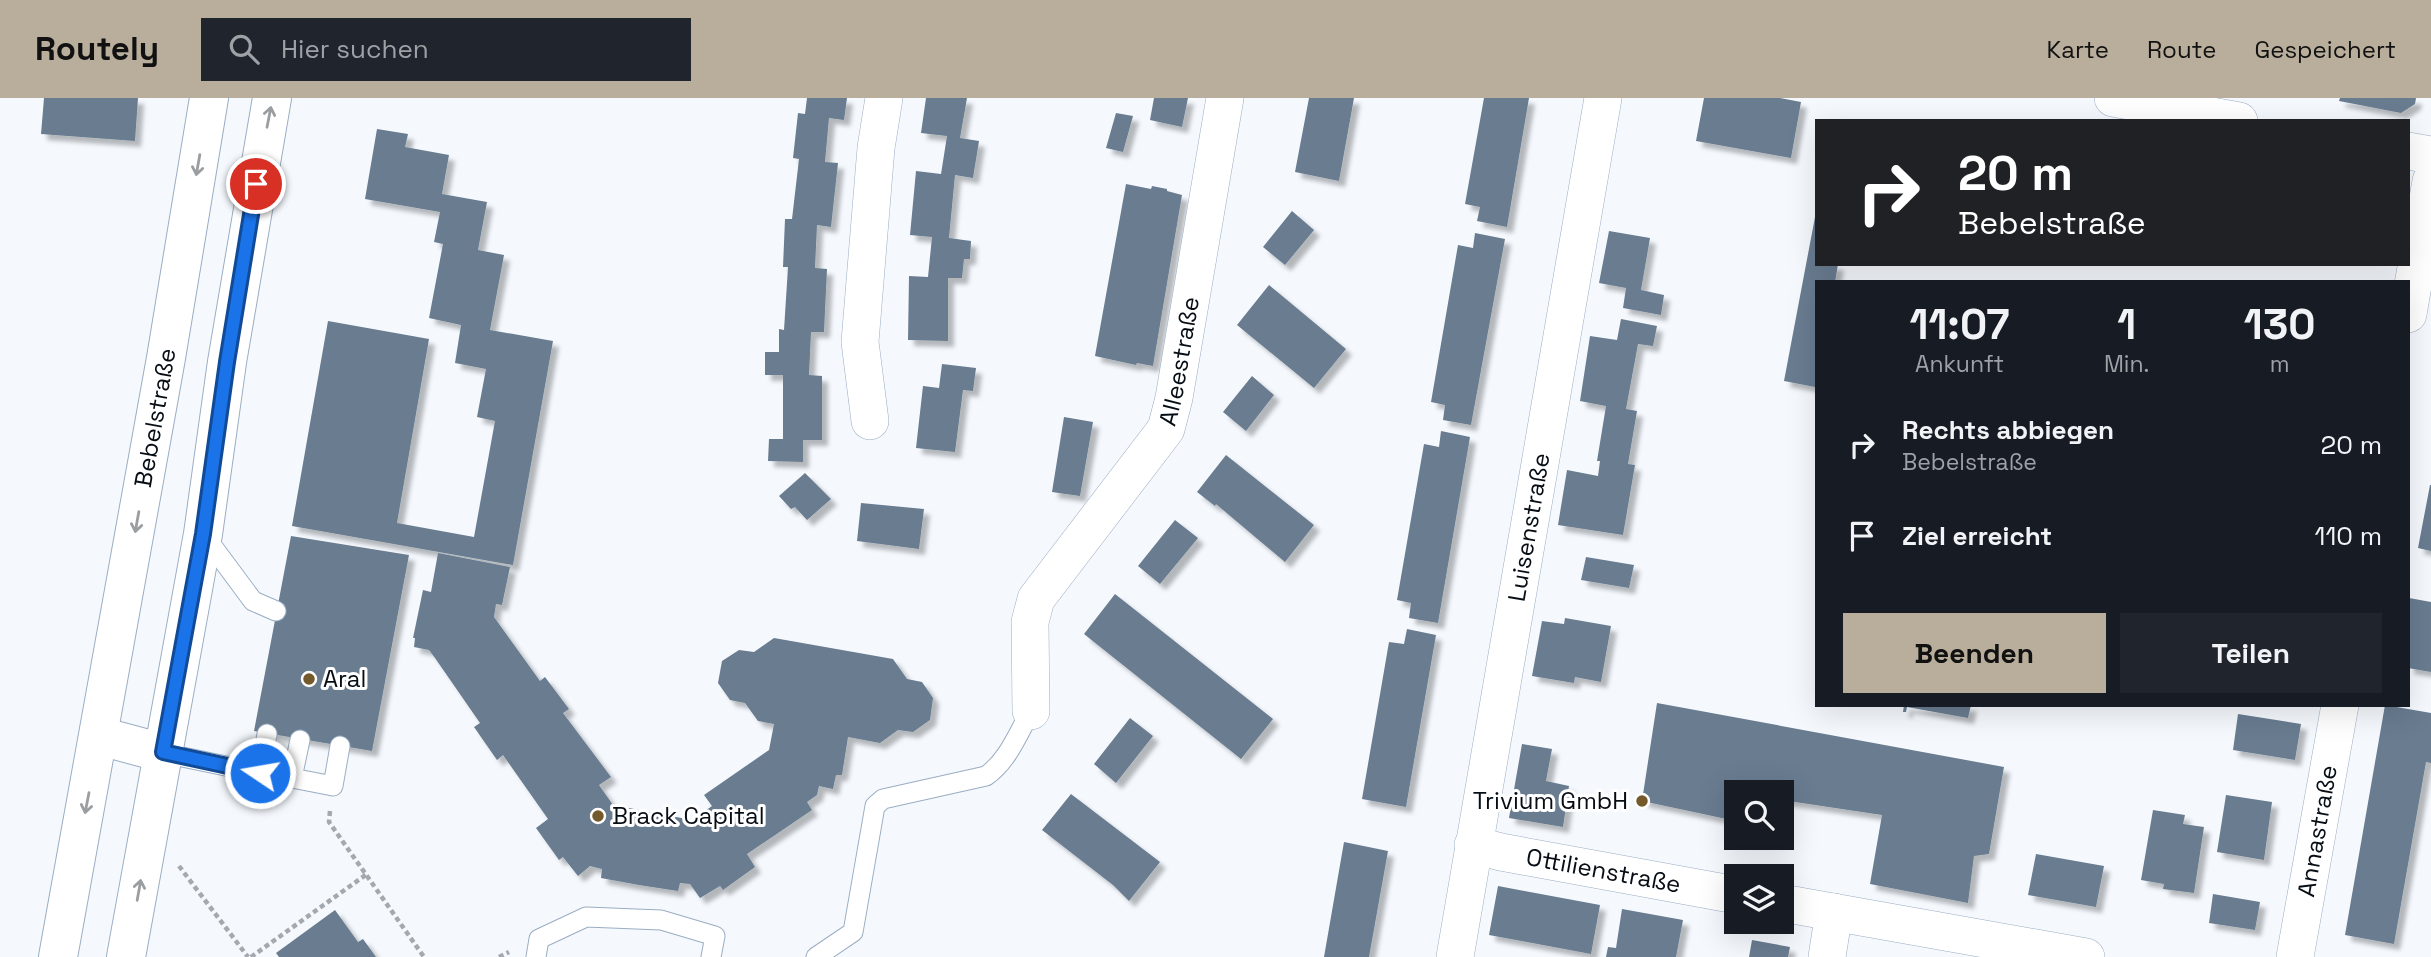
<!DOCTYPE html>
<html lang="de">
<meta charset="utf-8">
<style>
body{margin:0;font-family:"Space Grotesk",sans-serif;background:#20242c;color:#f1f3f6;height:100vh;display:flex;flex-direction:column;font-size:26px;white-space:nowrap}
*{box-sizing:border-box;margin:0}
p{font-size:23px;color:#9ea1a6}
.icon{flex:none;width:38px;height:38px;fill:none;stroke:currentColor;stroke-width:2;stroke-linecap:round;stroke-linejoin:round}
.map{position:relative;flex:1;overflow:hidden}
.details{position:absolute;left:1815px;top:182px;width:595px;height:427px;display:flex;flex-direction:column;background:#171b24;border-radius:0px;box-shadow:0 7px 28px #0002}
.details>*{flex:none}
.guide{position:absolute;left:1815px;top:21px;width:595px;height:147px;border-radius:0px;box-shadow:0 7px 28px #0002;background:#202124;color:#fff;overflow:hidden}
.tools{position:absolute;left:1724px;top:682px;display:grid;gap:14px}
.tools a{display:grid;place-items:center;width:70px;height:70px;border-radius:0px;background:#171b24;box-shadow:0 7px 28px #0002;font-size:35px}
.pin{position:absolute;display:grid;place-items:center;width:60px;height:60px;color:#fff;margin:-30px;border:4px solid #fff;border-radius:50%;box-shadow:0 2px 7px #0007}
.me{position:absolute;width:77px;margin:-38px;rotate:282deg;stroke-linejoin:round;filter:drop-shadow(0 0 5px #0008)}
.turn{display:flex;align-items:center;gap:24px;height:147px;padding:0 28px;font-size:32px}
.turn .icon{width:91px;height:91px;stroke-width:2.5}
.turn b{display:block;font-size:49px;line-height:60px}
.eta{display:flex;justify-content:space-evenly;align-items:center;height:119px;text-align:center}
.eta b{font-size:42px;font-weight:800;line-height:49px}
.cta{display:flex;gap:14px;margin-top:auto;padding:14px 28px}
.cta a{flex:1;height:80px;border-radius:0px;background:#b9ae9b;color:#111;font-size:28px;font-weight:800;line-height:80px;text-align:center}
.cta a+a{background:#20242c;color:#f1f3f6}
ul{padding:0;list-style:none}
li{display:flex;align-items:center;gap:21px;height:91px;padding:0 28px}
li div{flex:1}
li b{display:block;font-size:26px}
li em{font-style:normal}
header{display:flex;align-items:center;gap:42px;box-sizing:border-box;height:98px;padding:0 35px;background:#b9ae9b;color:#111}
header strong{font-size:33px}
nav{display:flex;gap:38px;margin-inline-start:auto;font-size:24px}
.search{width:490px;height:63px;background:#20242c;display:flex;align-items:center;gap:18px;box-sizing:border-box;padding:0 24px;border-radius:0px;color:#9ea1a6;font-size:26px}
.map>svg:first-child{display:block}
.building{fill:#697c90;filter:url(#shadow)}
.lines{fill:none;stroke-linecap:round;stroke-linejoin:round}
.service-casing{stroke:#9aadc3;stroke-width:21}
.minor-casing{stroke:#9aadc3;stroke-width:38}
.tertiary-casing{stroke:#9aadc3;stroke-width:40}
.path{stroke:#a4a9af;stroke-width:4.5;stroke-dasharray:5 3.5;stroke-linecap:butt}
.service{stroke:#fff;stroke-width:19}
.minor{stroke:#fff;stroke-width:37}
.tertiary{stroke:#fff;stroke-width:38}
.oneway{stroke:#9b9ea1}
.route-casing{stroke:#114b97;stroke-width:18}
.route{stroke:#1a73e8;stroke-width:12}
.poi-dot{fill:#74592b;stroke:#fff;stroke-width:2.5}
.labels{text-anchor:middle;stroke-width:6;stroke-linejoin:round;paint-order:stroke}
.street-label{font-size:24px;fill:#060d14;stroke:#fff}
.poi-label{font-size:24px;fill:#060d14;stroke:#fff;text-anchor:start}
</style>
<header>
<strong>Routely</strong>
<div class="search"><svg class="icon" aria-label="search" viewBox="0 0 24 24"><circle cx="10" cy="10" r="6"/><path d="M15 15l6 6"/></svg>Hier suchen</div>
<nav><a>Karte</a><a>Route</a><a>Gespeichert</a></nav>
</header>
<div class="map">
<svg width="2431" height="859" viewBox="0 0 2431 859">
<defs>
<filter id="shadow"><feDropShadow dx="6" dy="6" stdDeviation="2" flood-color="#0004"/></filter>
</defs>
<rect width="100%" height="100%" fill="#f5f9fe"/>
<path class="building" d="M44,0H138L135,43L41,36Z
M807,0H847L844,22L829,20L825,64L838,65L831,129L817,127L815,170L827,171L824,234H811L809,277L822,278V342H803V364L768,363L769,341H783V277H765V254H779V231L784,232L788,169H783L785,121H792L799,61L793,60L798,15L805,16Z
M926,0H967L960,40L979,43L973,80L955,77L949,140L971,143L970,161H964L962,180H948V243L908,242L909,178L928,179L932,139L910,137L916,73L941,76L947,38L921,35Z
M1154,0H1188L1182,29L1150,22Z
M1309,0H1354L1339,83L1295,74Z
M1484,0H1529L1507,129L1477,123L1480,109L1465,106Z
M1704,0H1780L1801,4L1791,60L1696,43Z
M2340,0H2416L2415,6L2401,15L2339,3Z
M1116,15L1133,18L1123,54L1106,50Z
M377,31L408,36L405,49L449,57L442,96L487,104L478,152L504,157L490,232L553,243L513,467L292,428L328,223L429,241L397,425L474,439L495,323L477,319L486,271L455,265L461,227L429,220L443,146L434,144L440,114L365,101Z
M1126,86L1151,91L1152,88L1167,91V93L1182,97L1153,268L1137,265L1136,267L1095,258Z
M1292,113L1314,132L1285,167L1263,149Z
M1815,119L1816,166H1838L1835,184H1816L1815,289L1784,283Z
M1609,133L1650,140L1641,192L1664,197L1661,217L1623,210L1626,190L1599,185Z
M1475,135L1505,141L1471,327L1443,322L1445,307L1431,304L1458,147L1473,150Z
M1269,187L1346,251L1314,290L1237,227Z
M1621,221L1657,228L1653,248L1638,246L1626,311L1637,313L1628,366L1635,367L1623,437L1558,427L1567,372L1598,378L1600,363H1597L1606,308L1580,303L1590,238L1617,242Z
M942,266L976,270L973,293L963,292L955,354L916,350L923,288L939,290Z
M1252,278L1274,297L1246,333L1223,314Z
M1064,319L1093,324L1080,398L1052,394Z
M1441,333L1470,339L1438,525L1409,520L1411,505L1397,502L1424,346L1439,349Z
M1226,357L1314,427L1285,464L1216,406L1215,408L1197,394Z
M805,375L831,401L807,422L795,409L791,411L779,398Z
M2430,387H2431V453L2418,450Z
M861,405L924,411L919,451L857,443Z
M1175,422L1198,440L1160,486L1138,468Z
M291,438L409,457L372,653L254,633Z
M438,455L510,469L502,507L496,506L494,519L540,583L545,579L569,611L563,615L611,679L599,687L613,707L692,722L712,708L704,697L769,652L774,626L758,623L745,605L730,602L718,585L722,563L739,552L754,554L774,540L893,561L907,581L922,584L933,600L930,622L913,634L898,632L880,645L848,639L842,677H836L833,691L819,688L817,697L807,704L812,712L747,756L755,769L723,792L720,788L700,800L690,786L680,785L678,793L639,787L601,780L602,771L590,768L578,778L563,759L559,762L536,730L548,721L503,657L497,662L474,629L480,625L435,560L429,552L414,549L415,540H413L423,492L431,494Z
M1586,459L1634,467L1629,490L1581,482Z
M1115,496L1273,621L1241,661L1084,536Z
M2409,500L2431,504V574L2408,570Z
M1565,520L1611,528L1601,584L1575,579L1574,585L1532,578L1542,523L1564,526Z
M1407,531L1436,537L1406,709L1362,701L1389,544L1404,546Z
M1657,605L2004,669L1989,756L1974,758L1968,805L1870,786L1882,717L1782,702V695H1736V723L1642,703Z
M1904,607H1971L1968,620L1907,609L1906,614H1903Z
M2385,607L2431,615V665L2426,664L2394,846L2345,837Z
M2238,616L2301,626L2295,662L2233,652Z
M1130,620L1153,638L1116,685L1094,666Z
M1522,646L1552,651L1546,683L1569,688L1563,729L1509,720Z
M1071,696L1160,764L1129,803L1113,787L1042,732Z
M2226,697L2272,704L2264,762L2217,754Z
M2153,712L2185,717L2183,726L2204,729L2194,795L2163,791L2164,786L2141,782Z
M1344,744L1388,753L1369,859H1324Z
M2036,756L2104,768L2096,809L2028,797Z
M1498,788L1600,807L1591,856L1489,837Z
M2213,796L2260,804L2255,832L2209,825Z
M1622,811L1683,822L1676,859H1606L1608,849L1616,850Z
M335,812L358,844L363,841L376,859H279L276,855Z
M1752,842L1790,849L1788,859H1749Z"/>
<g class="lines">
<g class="service-casing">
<path id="service" d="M204,437L253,503L276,513
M163,655L260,675L267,636
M260,675L292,680L300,642
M292,680L333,688L340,648
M536,859L539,841L586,819L661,822L715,838L711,859
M816,859L853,834L875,708L883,701L986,678C1008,663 1018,635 1031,613"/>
</g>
<g class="minor-casing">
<g id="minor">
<path d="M2113,0L2239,23"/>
<path d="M2408,53L2431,57"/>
<path d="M2408,216L2431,83"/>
<path d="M870,323L860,244L876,50L884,0"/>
<path id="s1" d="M1031,613L1030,524L1036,501L1166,331L1174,300L1225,0"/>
<path id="s2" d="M1473,747L1501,754L1736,797"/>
<path d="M1782,805L2086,859"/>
<path id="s3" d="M1455,859L1603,0"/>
<path d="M1827,859L1834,814"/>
<path id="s4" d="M2295,859L2340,607"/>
</g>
</g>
<g class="tertiary-casing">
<g id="tertiary">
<path d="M100,638L163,655"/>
<path id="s5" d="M58,859L166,260L209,0"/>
<path d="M126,859L203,436L227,264L272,0"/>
</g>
</g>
<path class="path" d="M330,713L329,724L424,859
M179,768L248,859
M251,859L367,776
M499,859L509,854"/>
<use href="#service" class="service"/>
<use href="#minor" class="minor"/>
<use href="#tertiary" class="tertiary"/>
</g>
<defs><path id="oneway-shaft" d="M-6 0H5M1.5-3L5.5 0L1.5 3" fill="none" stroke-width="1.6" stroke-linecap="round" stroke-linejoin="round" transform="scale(1.75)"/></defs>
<g class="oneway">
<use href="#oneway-shaft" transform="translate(269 19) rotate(-79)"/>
<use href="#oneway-shaft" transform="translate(198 67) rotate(100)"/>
<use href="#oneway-shaft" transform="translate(137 424) rotate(100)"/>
<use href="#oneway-shaft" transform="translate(87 705) rotate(101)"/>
<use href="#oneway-shaft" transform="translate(139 792) rotate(-80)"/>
</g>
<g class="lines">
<g class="route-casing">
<path id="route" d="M256,86L227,264L203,436L163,654L260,675"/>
</g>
<use href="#route" class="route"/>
</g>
<g class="poi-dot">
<circle cx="309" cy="581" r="7"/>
<circle cx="1642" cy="703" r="7"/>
<circle cx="598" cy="718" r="7"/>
</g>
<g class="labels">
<g class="street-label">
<text dy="8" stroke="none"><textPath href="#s1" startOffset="396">Alleestraße</textPath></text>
<text dy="8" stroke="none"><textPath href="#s5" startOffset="548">Bebelstraße</textPath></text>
<text dy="8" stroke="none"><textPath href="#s3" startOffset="436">Luisenstraße</textPath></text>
<text dy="8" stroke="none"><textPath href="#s4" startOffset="128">Annastraße</textPath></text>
<text dy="8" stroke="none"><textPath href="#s2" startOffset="133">Ottilienstraße</textPath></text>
</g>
<g class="poi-label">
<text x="323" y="589">Aral</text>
<text x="1628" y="711" text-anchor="end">Trivium GmbH</text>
<text x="612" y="726">Brack Capital</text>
</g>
</g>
</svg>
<div class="tools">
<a><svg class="icon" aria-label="search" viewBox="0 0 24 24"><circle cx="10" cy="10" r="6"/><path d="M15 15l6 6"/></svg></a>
<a><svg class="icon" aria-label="layers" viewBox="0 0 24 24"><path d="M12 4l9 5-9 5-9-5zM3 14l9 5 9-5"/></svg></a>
</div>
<div class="pin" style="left:256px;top:86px;background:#d93025"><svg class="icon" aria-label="arrive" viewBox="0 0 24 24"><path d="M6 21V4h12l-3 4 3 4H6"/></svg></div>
<svg class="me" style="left:260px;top:675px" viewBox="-20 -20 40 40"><circle r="17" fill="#1a73e8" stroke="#fff" stroke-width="3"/><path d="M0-11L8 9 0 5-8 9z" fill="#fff"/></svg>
<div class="guide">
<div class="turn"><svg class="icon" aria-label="right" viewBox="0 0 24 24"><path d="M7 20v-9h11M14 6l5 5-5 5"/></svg><div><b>20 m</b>Bebelstraße</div></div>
</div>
<section class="details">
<div class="eta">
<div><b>11:07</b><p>Ankunft</p></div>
<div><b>1</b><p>Min.</p></div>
<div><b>130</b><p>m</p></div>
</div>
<ul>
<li><svg class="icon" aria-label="right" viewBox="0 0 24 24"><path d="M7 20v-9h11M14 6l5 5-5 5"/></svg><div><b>Rechts abbiegen</b><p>Bebelstraße</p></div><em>20 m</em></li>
<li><svg class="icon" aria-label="arrive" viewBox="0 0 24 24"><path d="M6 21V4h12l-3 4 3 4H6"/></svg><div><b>Ziel erreicht</b></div><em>110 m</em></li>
</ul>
<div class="cta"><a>Beenden</a><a>Teilen</a></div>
</section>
</div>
